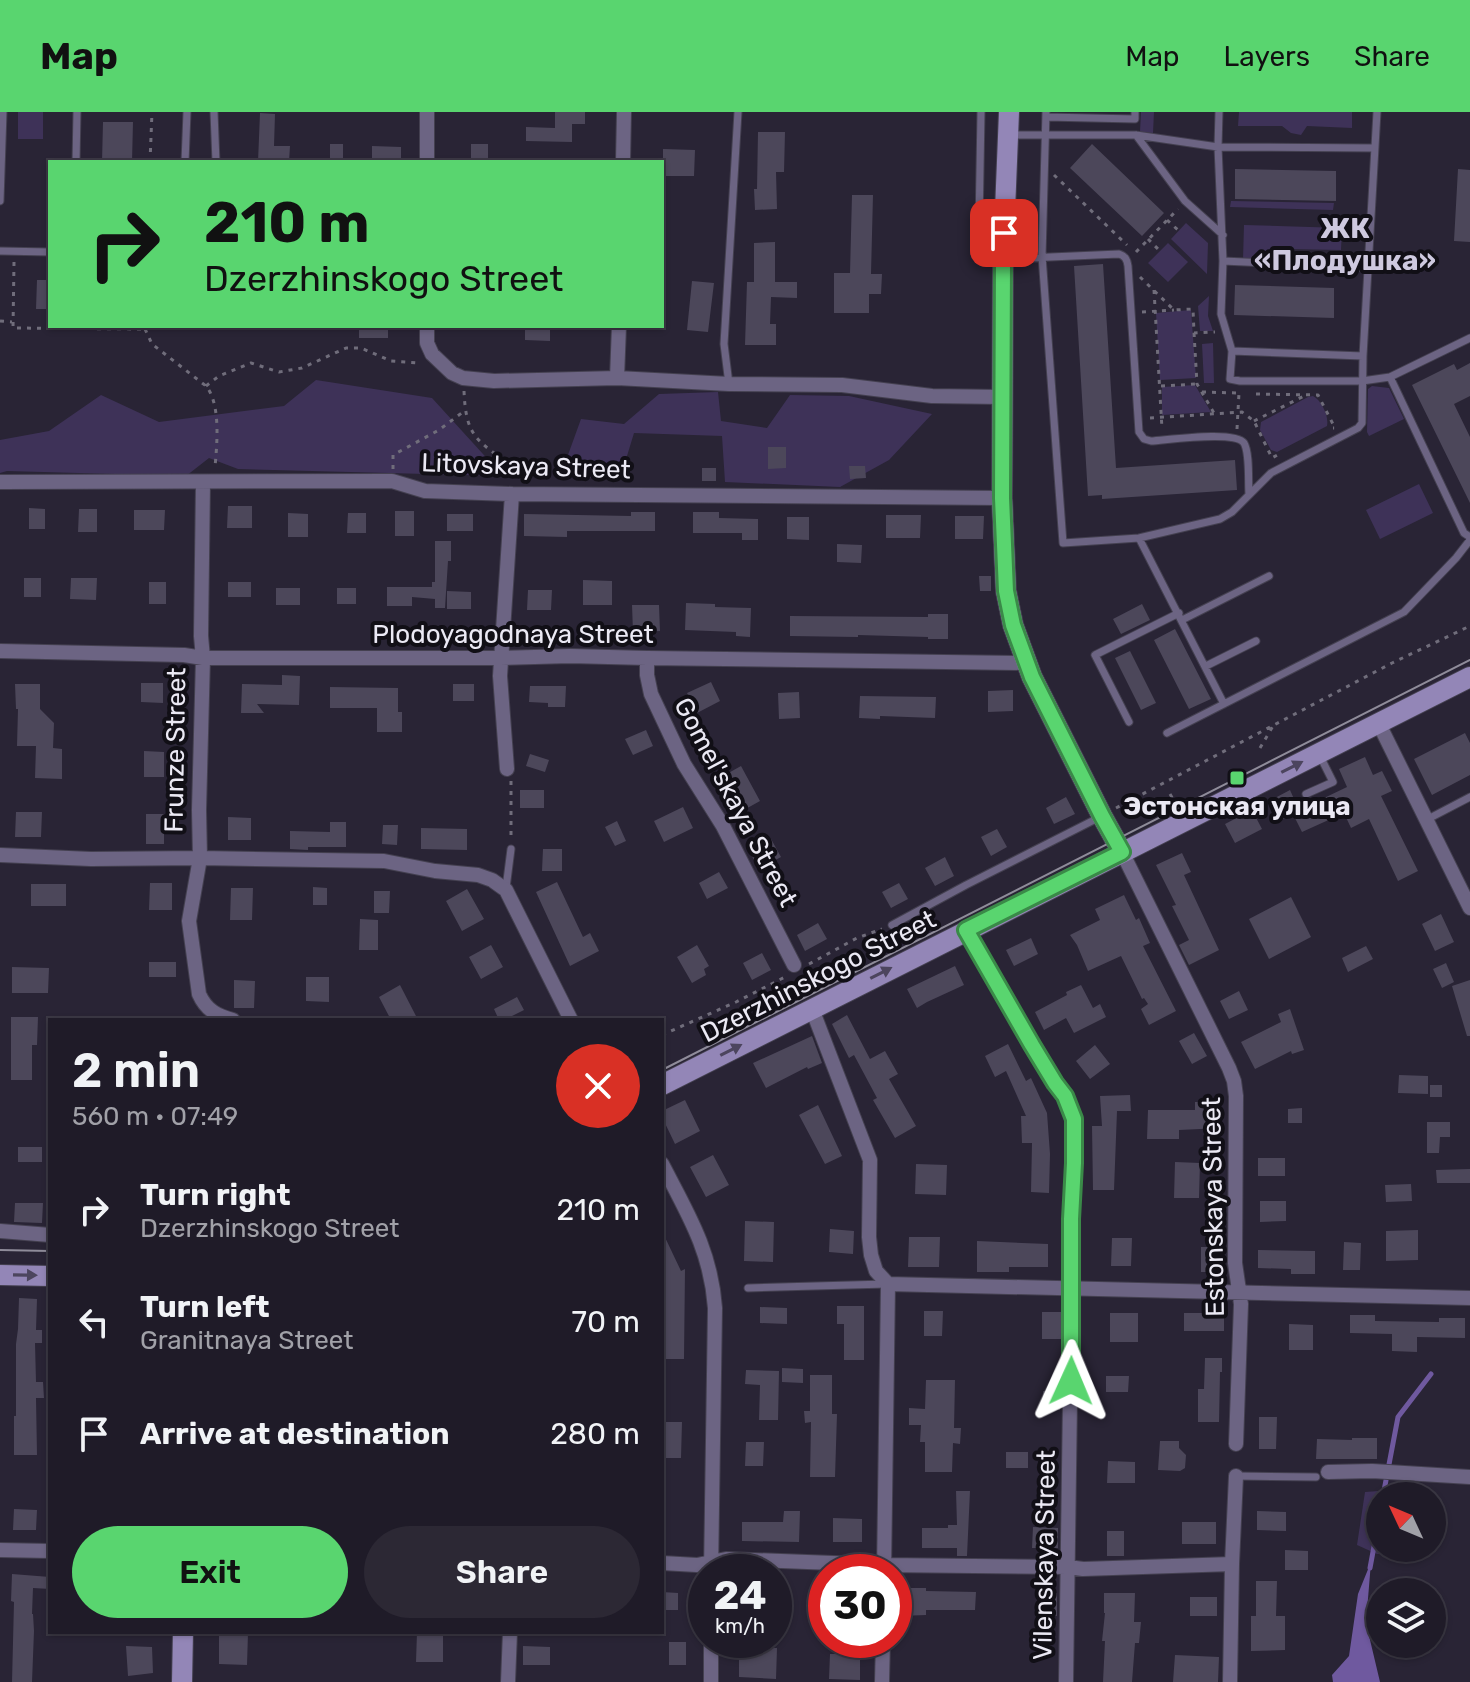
<!DOCTYPE html>
<meta charset="utf-8">
<style>
body{margin:0;font-family:Rubik,sans-serif;background:#2c2834;color:#f1f3f6;height:100vh;display:flex;flex-direction:column;font-size:30px;white-space:nowrap}
*{box-sizing:border-box;margin:0}
p{font-size:26px;color:#a1a1a8}
.icon{flex:none;width:44px;height:44px;fill:none;stroke:currentColor;stroke-width:2;stroke-linecap:round;stroke-linejoin:round}
.map{position:relative;flex:1;overflow:hidden}
.side{position:absolute;left:48px;top:906px;width:616px;height:616px;display:flex;flex-direction:column;background:#1f1b28;border-radius:0px;box-shadow:0 2px 6px #0004,0 0 0 2px #3c3945}
.side>*{flex:none}
.guide{position:absolute;left:48px;top:48px;width:616px;height:168px;border-radius:0px;box-shadow:0 2px 6px #0004,0 0 0 2px #3c3945;background:#59d56f;color:#111;overflow:hidden}
.needle{width:52px;rotate:314deg}
.controls{position:absolute;left:1366px;top:1370px;display:grid;gap:16px}
.controls a{display:grid;place-items:center;width:80px;height:80px;border-radius:50%;background:#1f1b28;box-shadow:0 2px 6px #0004,0 0 0 2px #3c3945;font-size:40px}
.speed{position:absolute;left:688px;top:1442px;display:flex;gap:16px;font-size:40px;font-weight:700;text-align:center}
.speed>*{display:grid;place-content:center;width:104px;height:104px;border-radius:50%;background:#1f1b28;box-shadow:0 2px 6px #0004,0 0 0 2px #3c3945;line-height:1}
.speed small{font-size:20px;font-weight:400}
.speed .limit{border:12px solid #d22;background:#fff;color:#111}
.pin{position:absolute;display:grid;place-items:center;width:68px;height:68px;color:#fff;margin:-34px;border-radius:16px;box-shadow:0 4px 12px #0006}
.me{position:absolute;width:88px;margin:-44px;rotate:1deg;stroke-linejoin:round;filter:drop-shadow(0 0 6px #0008)}
.turn{display:flex;align-items:center;gap:28px;height:168px;padding:0 24px;font-size:36px}
.turn .icon{width:104px;height:104px;stroke-width:2.5}
.turn b{display:block;font-size:56px;line-height:68px}
.round{display:grid;place-items:center;flex:none;width:84px;height:84px;border-radius:42px;background:#2c2834}
.head{display:flex;align-items:center;justify-content:space-between;height:136px;padding:0 24px}
h1{font-size:48px;font-weight:600;line-height:60px}
.cta{display:flex;gap:16px;margin-top:auto;padding:16px 24px}
.cta a{flex:1;height:92px;border-radius:48px;background:#59d56f;color:#111;font-size:32px;font-weight:600;line-height:92px;text-align:center}
.cta a+a{background:#2c2834;color:#f1f3f6}
ul{padding:0;list-style:none}
li{display:flex;align-items:center;gap:24px;height:112px;padding:0 24px}
li div{flex:1}
li b{display:block;font-size:30px}
li em{font-style:normal}
header{display:flex;align-items:center;gap:48px;box-sizing:border-box;height:112px;padding:0 40px;background:#59d56f;color:#111}
header strong{font-size:38px}
nav{display:flex;gap:44px;margin-inline-start:auto;font-size:28px}
.map>svg:first-child{display:block}
.green{fill:#3e3258}
.water{fill:#6f599f}
.lines{fill:none;stroke-linecap:round;stroke-linejoin:round}
.stream{stroke:#6f599f;stroke-width:5}
.building{fill:#4c475a}
.lane-casing{stroke:#444050;stroke-width:9}
.street-casing{stroke:#444050;stroke-width:16}
.secondary-casing{stroke:#444050;stroke-width:22}
.path{stroke:#706d7b;stroke-width:3;stroke-dasharray:4 6;stroke-linecap:butt}
.lane{stroke:#6c6483;stroke-width:7}
.street{stroke:#6c6483;stroke-width:14}
.secondary{stroke:#9386b7;stroke-width:20}
.tram{stroke:#8f8c9a;stroke-width:2}
.oneway{fill:#4c455e}
.route-casing{stroke:#3a8a48;stroke-width:20}
.route{stroke:#59d56f;stroke-width:14}
.poi-dot{fill:#59d56f;stroke:#110f16;stroke-width:3}
.labels{text-anchor:middle;stroke-width:8;stroke-linejoin:round;paint-order:stroke}
.street-label{font-size:26px;fill:#ebe9f4;stroke:#110f16}
.poi-label{font-size:26px;font-weight:bold;fill:#ebe9f4;stroke:#110f16}
.neighbourhood-label{font-size:28px;font-weight:bold;fill:#cec9df;stroke:#110f16}
</style>
<header>
<strong>Map</strong>
<nav><a>Map</a><a>Layers</a><a>Share</a></nav>
</header>
<div class="map">
<svg width="1470" height="1570" viewBox="0 0 1470 1570">
<rect width="100%" height="100%" fill="#292435"/>
<path class="green" d="M18,0H43V27H18Z
M1141,0H1154L1153,21L1140,20Z
M1239,0H1352V16L1307,14L1301,23L1291,21L1282,14H1238Z
M1231,89L1334,91L1333,98L1230,95Z
M1186,111L1208,131L1207,162L1171,127Z
M1244,113L1342,116L1341,138L1286,137L1285,149L1243,148Z
M1168,131L1188,150L1168,170L1148,151Z
M1209,184L1208,204L1213,219H1200L1198,194Z
M1191,198L1196,266L1160,268L1156,201Z
M1213,231L1214,271H1204L1202,232Z
M316,268L432,286L503,364L238,357L209,346L186,364L7,359L0,361V328L49,319L101,283L159,310L284,294Z
M1195,273L1211,300L1162,303V275Z
M1372,274L1389,276L1404,307L1369,324L1367,320L1368,277Z
M718,280L721,309L767,316L790,283L849,284L932,302L889,348L840,375L725,370L722,324L634,321L620,367L560,365L581,307L624,312L659,282Z
M1313,284C1322,289 1329,304 1327,314L1277,340L1271,338L1260,318L1261,310L1308,285Z
M1419,372L1433,401L1380,427L1366,398Z
M1407,1377V1384H1380V1436H1405V1442H1377L1357,1433L1365,1380Z"/>
<path class="water" d="M1371,1450L1366,1511L1380,1570H1333L1332,1563L1349,1544L1358,1482Z"/>
<g class="lines">
<path class="stream" d="M1383,1384L1398,1305L1431,1262
M1370,1456L1380,1402"/>
</g>
<path class="building" d="M555,0H585V12H572V30L526,29V15L555,16Z
M260,1L275,2L274,34H290L289,50H258Z
M103,10H133L132,50H102Z
M758,20H785L784,60H776L777,97L755,98L754,77H757Z
M330,32H343V50H330Z
M471,32H488V46H471Z
M1092,32L1164,101L1142,124L1070,56Z
M372,34L401,35V50H372Z
M663,37L695,38L694,64H663Z
M1235,57L1336,59V89L1235,87Z
M1458,57L1470,58V130L1454,129Z
M852,83H873L871,162H882L881,182H869V201H834V161H850Z
M775,130V170H797V186L771,185L770,212H776V233H745L747,170H754V131Z
M1103,152L1116,356L1235,348L1237,378L1102,387V383L1088,384L1074,154Z
M37,168H50V197H36Z
M692,169L714,171L708,220L687,218Z
M1235,173L1334,176V206L1234,203Z
M359,214H388V226H359Z
M525,217H550V229L525,228Z
M1470,251V284L1454,292L1470,325V391L1412,273L1454,252L1457,258Z
M768,335H786V356L768,357Z
M849,354H865L866,366L850,367Z
M702,356H716V369H702Z
M228,394H252V416H227Z
M29,396L45,397V417H29Z
M79,397H97V420H78Z
M134,398H165L164,418H134Z
M395,399H414V424H395Z
M631,400H655V419H567V425L524,424V402L631,404Z
M693,400H719V406L758,407V428H742V421H693Z
M288,401L308,402V425H288Z
M348,401H366V421H347Z
M447,402H473V419H447Z
M886,403H921L920,426H886Z
M955,404H984L983,427H955Z
M787,405H809V428L787,427Z
M435,429H451V449H448L445,496H435V487L412,485V494H387V475H432V470H435Z
M837,432L862,433L861,451L837,450Z
M979,464H991V479H980Z
M24,466H41V485H24Z
M71,466H97L96,488L70,487Z
M583,468L612,469V493H583Z
M149,470H166V492H149Z
M228,470H251V485H228Z
M276,476H300V493H276Z
M337,476H356V492H337Z
M528,478H552L551,498H527Z
M447,479L471,480V497H447Z
M686,491L715,492V495L751,496L750,525L736,524V520L685,518Z
M1142,492L1150,508L1121,522L1113,507Z
M632,493H659L660,519L633,520Z
M928,502H948V527H928V525L858,523V525L790,524V504L928,505Z
M1175,517L1211,587L1189,597L1154,528Z
M1130,539L1156,591L1141,598L1115,546Z
M282,563L300,564L299,593L257,592L264,601H241L242,572L282,573Z
M711,570L720,589L697,601L687,581Z
M141,571H163V591L141,590Z
M15,572H40V597L54,611L53,636L62,637V667L35,666L36,634H17L18,597H16Z
M453,572H474V589H453Z
M530,574H566L565,595H548V591L529,590Z
M330,575L398,576V600H402V620H377V596H330Z
M1013,578V599L988,600V579Z
M799,580L800,606L779,607L778,581Z
M860,584L936,585L935,606L880,604V607L859,606Z
M646,618L653,634L633,643L625,627Z
M1465,621L1470,631V663L1432,683L1414,647Z
M144,639L164,640V665H144Z
M530,642L549,648L545,660L526,654Z
M1365,645L1373,663L1382,659L1392,679L1381,684L1418,759L1398,769L1369,707L1351,716L1344,701L1302,720L1293,702L1283,707L1273,687L1290,678L1299,698L1347,675L1339,657Z
M741,654L760,689L742,699L723,664Z
M520,678H544V696H520Z
M1066,685L1075,702L1054,712L1046,696Z
M683,695L693,716L664,730L654,709Z
M1252,698L1262,717L1235,731L1225,712Z
M16,700H42L41,725H15Z
M146,702H164V732H146Z
M228,705L251,706V728H228Z
M617,709L626,729L615,734L605,715Z
M330,710H346V735H308V738L290,737V719L330,720Z
M383,713H398L397,733L382,732Z
M421,716L467,717V738L421,737Z
M997,717L1007,735L991,744L981,725Z
M771,727L781,745L759,757L749,739Z
M543,737H562V759H542Z
M1182,741L1191,760L1184,763L1219,838L1189,853L1179,833L1189,828L1172,794L1176,793L1156,753Z
M945,745L954,764L935,774L925,756Z
M719,760L728,776L707,787L699,771Z
M557,770L583,825L590,821L599,839L570,854L536,780Z
M150,771H172V798H149Z
M899,771L908,787L891,796L882,780Z
M31,772H66V794H31Z
M313,775L327,776V793H313Z
M231,776H253L252,808H230Z
M467,777L484,807L462,819L446,789Z
M374,779H390L389,801H374Z
M1124,783L1136,808L1139,806L1150,831L1143,834L1176,899L1149,913L1141,897L1148,892L1144,886L1142,887L1121,844L1088,859L1077,833L1070,823L1100,808L1095,797Z
M1291,785L1311,825L1269,847L1249,807Z
M1441,802L1454,830L1435,839L1422,812Z
M360,807L378,808V838H359Z
M818,811L827,827L805,839L797,823Z
M1031,826L1038,842L1014,854L1006,838Z
M491,833L503,855L481,867L469,845Z
M697,833L709,854L704,857L706,863L692,871L677,845Z
M1366,834L1373,847L1348,860L1342,846Z
M762,841L771,858L752,868L743,851Z
M149,850H176V865H149Z
M1446,851L1454,870L1442,876L1433,857Z
M955,854L964,873L927,890L917,896L907,877Z
M12,855L49,856L48,881H12Z
M306,865H329V890L306,889Z
M234,868L255,869L254,896H234Z
M1470,868V924H1467L1452,874Z
M400,873L416,904L410,908H391L379,885Z
M1081,873L1093,896L1100,892L1106,905L1074,921L1066,906L1044,918L1035,900L1067,883L1066,880Z
M1239,879L1248,898L1229,907L1220,889Z
M517,885L524,898L504,908H499L494,897Z
M1290,897L1304,938L1292,942L1291,939L1255,957L1241,930L1281,910L1278,902Z
M847,903L870,947L885,939L898,962L889,967L916,1014L895,1026L873,988L877,986L854,943L849,946L832,912Z
M11,905H38L37,933H32V968H11Z
M1194,921L1207,944L1192,952L1179,929Z
M812,924L822,951L808,957L807,955L766,976L753,951Z
M1008,932L1026,969L1031,966L1047,1001L1050,1042L1049,1081L1031,1080L1032,1031H1022L1021,1004H1026L1006,959L995,965L985,944Z
M1095,933L1110,952L1090,967L1076,949Z
M1399,963L1428,964V982L1398,981Z
M1430,973H1442V985H1430Z
M1130,983L1131,999H1117L1114,1078H1093L1092,1014H1102L1100,984Z
M685,988L700,1019L675,1032L662,1005V999Z
M1220,989L1221,1016L1179,1018V1027H1147L1148,998H1195V990Z
M818,993L842,1044L825,1052L799,1003Z
M1302,996V1011H1288V997Z
M1427,1010H1450V1025H1440L1439,1041H1427Z
M18,1035H42V1050H18Z
M713,1043L729,1073L706,1085L690,1055Z
M1258,1046H1285V1064H1258Z
M1175,1050L1200,1051L1199,1086H1174Z
M916,1052L947,1053L946,1083L915,1082Z
M1470,1057V1071H1437L1436,1058Z
M1411,1072L1412,1089L1386,1090L1385,1073Z
M1260,1089H1286V1109L1260,1110Z
M15,1091H43L42,1111L14,1110Z
M745,1109L774,1110L773,1150L744,1149Z
M830,1117L854,1119L853,1142L829,1140Z
M1418,1118V1148L1386,1149V1119Z
M662,1119L681,1159L685,1157L684,1247H662Z
M909,1125H940L939,1155H908Z
M1112,1126H1132L1131,1154H1111Z
M977,1129L1048,1132V1155H1009V1160H977Z
M1344,1130L1361,1131L1360,1158H1343Z
M1201,1135H1223V1160H1201Z
M1258,1138L1315,1139V1162H1291V1157L1258,1156Z
M19,1186L37,1187L36,1218H42V1231H35L36,1270H43L44,1286H36L37,1343H14V1304H16V1232L18,1217Z
M837,1194H864V1248H844V1212H837Z
M760,1195L787,1196V1212L760,1211Z
M924,1199H943L942,1224H924Z
M1042,1200H1061V1227H1042Z
M1110,1201H1138V1230H1110Z
M1184,1201H1224V1219H1184Z
M1350,1203H1375V1209L1439,1210V1206H1465V1226L1417,1225V1240L1392,1239V1222L1350,1221Z
M1289,1212L1313,1213V1238H1289Z
M1205,1246H1222V1260H1220L1219,1310H1198V1277H1204Z
M782,1256L803,1257V1271L782,1270Z
M746,1258L779,1259L778,1308H759L760,1273L745,1272Z
M810,1263H832V1302H837L835,1365H810L811,1310L805,1311L804,1299H810Z
M1106,1264H1129L1128,1280H1106Z
M926,1268H955L954,1316H961L960,1332L953,1331L952,1360H925V1330H920L921,1313H909V1296L925,1297Z
M1043,1279H1060V1298L1043,1297Z
M1259,1305H1277L1276,1337H1259Z
M662,1310H682L681,1346H662Z
M1352,1326H1377V1347H1316L1317,1327L1352,1328Z
M1160,1329H1179V1336L1186,1343L1185,1356L1180,1359L1158,1358Z
M746,1330H764L763,1354H745Z
M1006,1340H1028V1356H1006Z
M1108,1349L1135,1350V1371H1107Z
M956,1379H970L967,1444H957V1436H922V1416H948V1413H957Z
M14,1397L37,1398L36,1418H13Z
M784,1399H800L799,1430L742,1429V1410H783Z
M1257,1399L1286,1400V1419L1257,1418Z
M833,1406L862,1407V1430H833Z
M1182,1410H1216V1432H1182Z
M1033,1415L1058,1416V1436H1032Z
M1107,1419H1124V1444H1107Z
M1285,1438L1308,1439V1458H1285Z
M12,1462L50,1465V1477L33,1476L32,1502H33L34,1519L32,1570H12L14,1490L11,1489Z
M1256,1469H1277L1276,1504H1285V1538L1251,1539V1504H1256Z
M900,1476H926V1479L976,1480L975,1498H926V1503L899,1504Z
M662,1480L678,1481V1498H662Z
M1038,1481H1057V1504H1037Z
M1104,1481H1135L1134,1510H1141L1139,1531H1135L1132,1570H1103L1105,1529H1102L1105,1501H1104Z
M1190,1485H1217V1504H1190Z
M417,1520H443V1550H416Z
M219,1521H248L247,1553L219,1552Z
M669,1530H686V1553H669Z
M126,1534L152,1535L153,1561L128,1564Z
M523,1534L550,1535V1553H523Z
M748,1536H777L776,1567L739,1565V1546H748Z
M830,1542H860V1568L829,1567Z
M1175,1543L1219,1545L1218,1570H1173Z"/>
<g class="lines">
<g class="lane-casing">
<path id="lane" d="M214,0L216,50
M981,0L979,115L1002,120
M1046,0L1042,144L1063,431L1139,426L1220,407L1232,400L1271,361L1358,316L1362,311L1363,244L1377,0
M1219,0L1218,35L1223,149L1221,202L1232,239L1363,244
M1046,5L1135,7V0
M1011,23H1136L1218,35L1375,36
M1136,23L1185,89L1223,123
M76,50L77,0
M185,50L187,0
M0,89L3,0
M0,139L50,140
M1005,147L1119,142C1125,144 1127,147 1128,154L1139,320L1144,327L1151,329C1168,328 1235,318 1244,331C1250,341 1248,370 1249,382
M1223,149L1368,156
M1232,239L1230,267L1240,269H1362L1390,265L1464,421L1470,425
M1390,265L1470,226
M729,272L724,232L738,0
M1139,426L1224,592
M1182,508L1269,464
M1206,554L1256,529
M1129,610L1095,543L1179,501
M1167,621L1404,500L1456,446L1470,428
M1306,682L1333,670L1320,644
M1426,708L1470,685
M506,776L511,737
M892,813L966,773L1100,705
M748,1176L886,1172
M1236,1364L1316,1365"/>
</g>
<g class="street-casing">
<path id="street" d="M427,50V0
M623,50L624,0
M427,214V231L432,242L452,261L463,266L494,269L617,266L729,272L842,273L932,284L1002,285
M617,266L619,214
M0,370L392,369L425,379L512,382L1002,386
M203,370L201,524L203,546L199,698L200,746L189,809L199,882C206,898 217,904 233,908
M0,539L184,543L203,546H501L570,544L647,546L1026,551
M647,546V563L651,582L684,652L723,714L794,853
M1379,612L1470,796
M507,657L500,564L512,382
M1122,740L1229,956L1234,969L1236,984L1235,1151L1241,1192L1236,1332
M0,743L91,747L200,746L384,749L435,759L478,763L492,768L506,778L571,908
M966,818C989,858 1010,898 1034,937C1048,960 1067,981 1074,1007L1066,1570
M812,897L870,1048L869,1125L871,1143L876,1159L888,1172L884,1460
M662,1052C688,1102 711,1139 715,1196L711,1460
M0,1119L50,1123
M888,1172L1470,1186
M1328,1360L1372,1359L1470,1365
M0,1438L50,1439
M662,1451L697,1453L726,1447L885,1453L1068,1455L1083,1457L1232,1452
M508,1570L510,1520
M711,1570V1528
M882,1570L883,1528
M1230,1570L1232,1452L1236,1364"/>
</g>
<g class="secondary-casing">
<path id="secondary" d="M1009,0L1003,148L1002,386L1006,479L1013,513L1032,565L1102,704L1122,740
M662,973L1470,565
M0,1163L50,1164
M182,1570L183,1520"/>
</g>
<path class="path" d="M150,50L152,0
M1054,63L1127,133
M1167,108L1179,119
M1148,127L1159,138
M1136,140L1178,97
M14,150L13,216L145,217V214
M1140,165L1174,198L1193,197L1194,221L1215,220
M1154,178L1162,317
M1142,200L1174,198
M0,209L12,210
M145,217L152,232L206,274C221,292 217,332 215,355
M1194,221L1197,272L1214,301
M206,274L219,264L251,251L279,260L302,256L346,236H361L391,249L420,251
M1161,274L1197,272
M464,279C466,326 477,328 513,355L512,366
M1202,280L1237,281
M1256,282L1318,283L1335,316H1333
M1150,306L1242,300L1254,309L1272,346L1279,342
M1254,309L1304,284
M1237,317L1239,281
M393,357V343L439,318L463,300
M1260,636L1273,614
M511,669V725
M1170,682L1176,692
M1116,696L1392,551L1470,514
M809,852L857,826L882,817
M800,867L806,882
M662,923L736,890L785,865"/>
<use href="#lane" class="lane"/>
<use href="#street" class="street"/>
<use href="#secondary" class="secondary"/>
<path class="tram" d="M662,958L1470,548
M0,1138L50,1139"/>
</g>
<defs><path id="oneway-solid" d="M-6-.8H1V-3.2L6.5 0L1 3.2V.8H-6Z" transform="scale(2)"/></defs>
<g class="oneway">
<use href="#oneway-solid" transform="translate(1292 655) rotate(-27)"/>
<use href="#oneway-solid" transform="translate(881 861) rotate(-27)"/>
<use href="#oneway-solid" transform="translate(731 938) rotate(-27)"/>
<use href="#oneway-solid" transform="translate(25 1163) rotate(1)"/>
</g>
<g class="lines">
<g class="route-casing">
<path id="route" d="M1004,121L1003,148L1002,386L1006,479L1013,513L1032,565L1102,704L1122,740L966,818L1032,933L1055,971L1065,984L1074,1007V1051L1071,1107V1269"/>
</g>
<use href="#route" class="route"/>
</g>
<rect class="poi-dot" x="1229" y="658" width="16" height="16" rx="4"/>
<g class="labels">
<g class="street-label">
<text transform="translate(526 354) rotate(2)" y="9">Litovskaya Street</text>
<text x="513" y="531">Plodoyagodnaya Street</text>
<text transform="translate(175 638) rotate(-89)" y="9">Frunze Street</text>
<text transform="translate(736 690) rotate(62)" y="9">Gomel'skaya Street</text>
<text transform="translate(818 864) rotate(-27)" y="9">Dzerzhinskogo Street</text>
<text transform="translate(1213 1095) rotate(-91)" y="9">Estonskaya Street</text>
<text transform="translate(1044 1443) rotate(-89)" y="9">Vilenskaya Street</text>
</g>
<g class="poi-label">
<text x="1237" y="703">Эстонская улица</text>
</g>
<g class="neighbourhood-label">
<text x="1345" y="126">ЖК<tspan x="1345" dy="32">«Плодушка»</tspan></text>
</g>
</g>
</svg>
<div class="controls">
<a><svg class="needle" viewBox="-14 -14 28 28"><path d="M0-13l5 13h-10z" fill="#e53935"/><path d="M0 13l5-13h-10z" fill="#a1a1a8"/></svg></a>
<a><svg class="icon" aria-label="layers" viewBox="0 0 24 24"><path d="M12 4l9 5-9 5-9-5zM3 14l9 5 9-5"/></svg></a>
</div>
<div class="speed"><div>24<small>km/h</small></div><div class="limit">30</div></div>
<div class="pin" style="left:1004px;top:121px;background:#d93025"><svg class="icon" aria-label="arrive" viewBox="0 0 24 24"><path d="M6 21V4h12l-3 4 3 4H6"/></svg></div>
<svg class="me" style="left:1071px;top:1269px" viewBox="-20 -20 40 40"><path d="M0-17L14 15 0 8-14 15z" fill="#59d56f" stroke="#fff" stroke-width="4"/></svg>
<div class="guide">
<div class="turn"><svg class="icon" aria-label="right" viewBox="0 0 24 24"><path d="M7 20v-9h11M14 6l5 5-5 5"/></svg><div><b>210 m</b>Dzerzhinskogo Street</div></div>
</div>
<section class="side">
<div class="head"><div><h1>2 min</h1><p>560 m · 07:49</p></div><a class="round" style="background:#d93025;color:#fff"><svg class="icon" aria-label="close" viewBox="0 0 24 24"><path d="M6 6l12 12M18 6L6 18"/></svg></a></div>
<ul>
<li><svg class="icon" aria-label="right" viewBox="0 0 24 24"><path d="M7 20v-9h11M14 6l5 5-5 5"/></svg><div><b>Turn right</b><p>Dzerzhinskogo Street</p></div><em>210 m</em></li>
<li><svg class="icon" aria-label="left" viewBox="0 0 24 24"><path d="M17 20v-9H6M10 6l-5 5 5 5"/></svg><div><b>Turn left</b><p>Granitnaya Street</p></div><em>70 m</em></li>
<li><svg class="icon" aria-label="arrive" viewBox="0 0 24 24"><path d="M6 21V4h12l-3 4 3 4H6"/></svg><div><b>Arrive at destination</b></div><em>280 m</em></li>
</ul>
<div class="cta"><a>Exit</a><a>Share</a></div>
</section>
</div>
